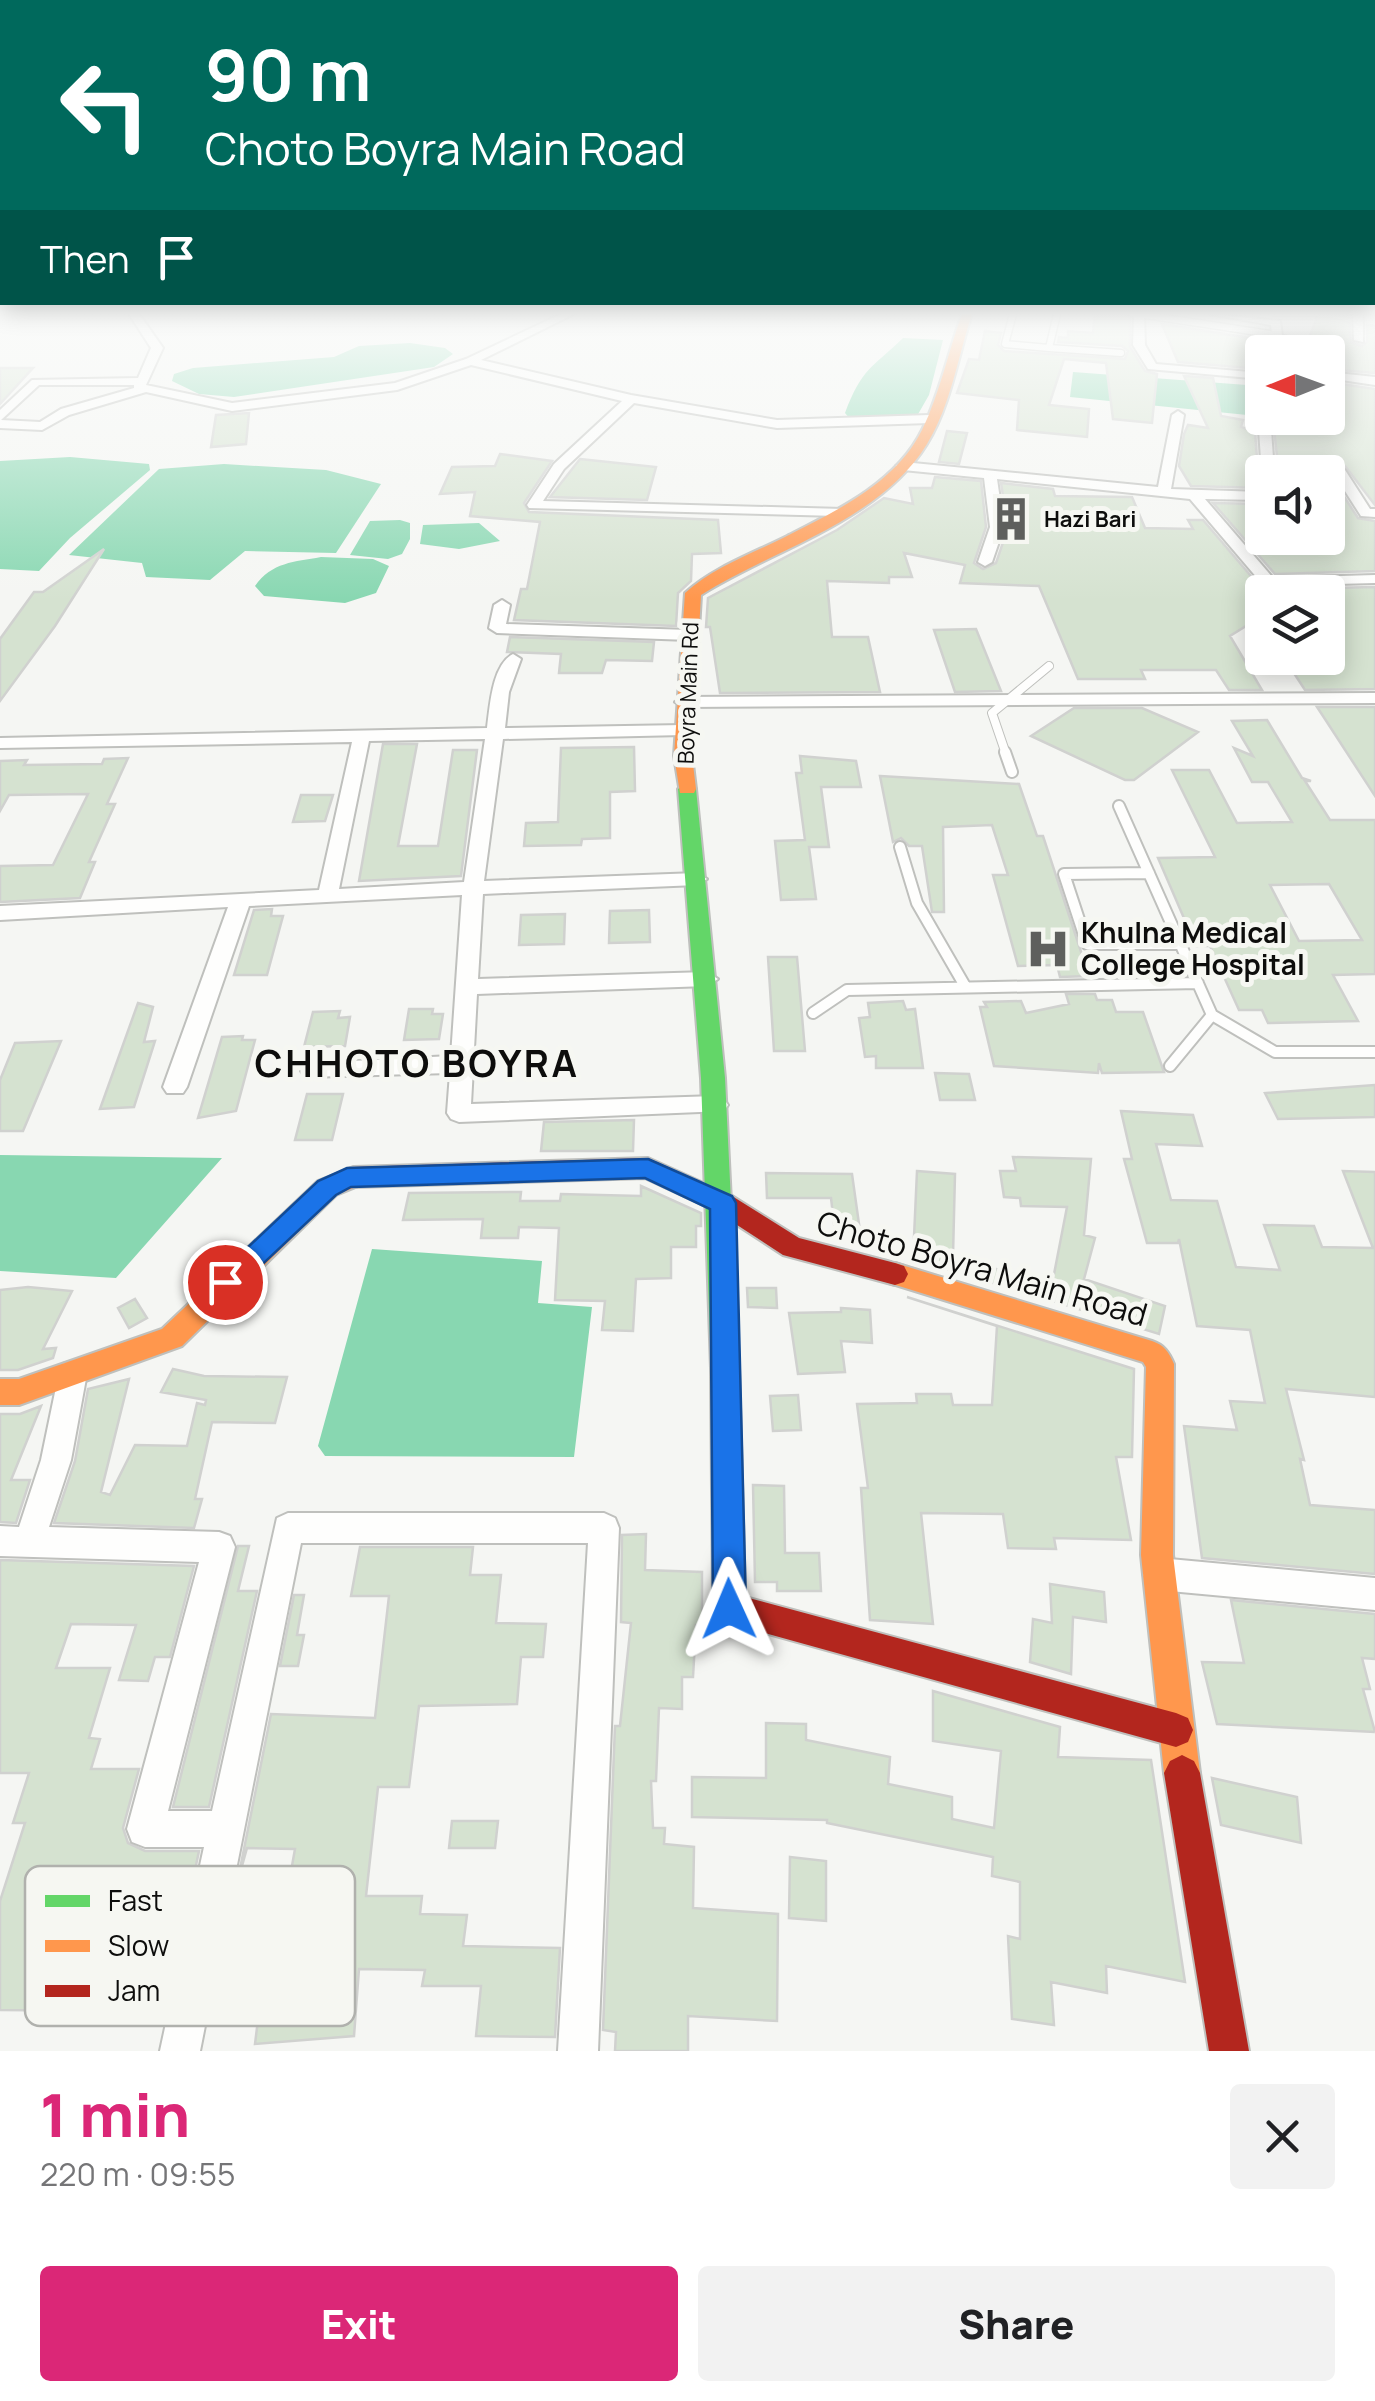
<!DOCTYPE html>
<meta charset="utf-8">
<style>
body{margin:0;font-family:Manrope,sans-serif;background:#f2f2f2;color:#202124;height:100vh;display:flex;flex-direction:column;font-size:38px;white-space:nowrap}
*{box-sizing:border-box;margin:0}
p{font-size:32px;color:#757577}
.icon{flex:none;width:55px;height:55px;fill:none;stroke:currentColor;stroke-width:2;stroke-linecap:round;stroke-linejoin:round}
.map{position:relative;height:2051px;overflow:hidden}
.side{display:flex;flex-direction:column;background:#fff;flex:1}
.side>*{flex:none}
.hud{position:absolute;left:0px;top:0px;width:1375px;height:305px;box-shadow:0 5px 25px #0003;background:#00695c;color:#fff;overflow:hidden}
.needle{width:65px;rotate:269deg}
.tools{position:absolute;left:1245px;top:335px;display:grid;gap:20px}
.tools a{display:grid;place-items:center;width:100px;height:100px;border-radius:10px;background:#fff;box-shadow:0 5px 25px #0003;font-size:50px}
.pin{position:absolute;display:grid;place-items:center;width:85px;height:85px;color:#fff;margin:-42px;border:5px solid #fff;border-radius:50%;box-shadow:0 2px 10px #0007}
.me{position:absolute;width:110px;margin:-55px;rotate:359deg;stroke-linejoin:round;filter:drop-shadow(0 0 8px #0008)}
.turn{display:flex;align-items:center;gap:35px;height:210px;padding:0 40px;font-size:45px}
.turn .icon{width:130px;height:130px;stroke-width:2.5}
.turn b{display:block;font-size:70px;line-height:85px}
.then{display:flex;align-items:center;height:95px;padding:0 40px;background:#0003;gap:20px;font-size:38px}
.round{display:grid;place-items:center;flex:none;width:105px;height:105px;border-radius:10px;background:#f2f2f2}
.overview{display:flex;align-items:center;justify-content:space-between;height:170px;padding:0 40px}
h1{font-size:60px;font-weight:800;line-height:75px;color:#db2777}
.action{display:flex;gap:20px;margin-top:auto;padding:20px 40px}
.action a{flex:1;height:115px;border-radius:10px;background:#db2777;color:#fff;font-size:40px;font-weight:800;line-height:115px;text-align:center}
.action a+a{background:#f2f2f2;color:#202124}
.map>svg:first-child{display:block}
.water{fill:#88d7b1}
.building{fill:#d5e2d0;stroke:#d0d1cf;stroke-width:2.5;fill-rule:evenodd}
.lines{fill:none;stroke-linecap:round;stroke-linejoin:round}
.lane-far2-casing{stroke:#bfc0bd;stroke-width:9}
.lane-far1-casing{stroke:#bfc0bd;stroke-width:10}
.lane-casing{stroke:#bfc0bd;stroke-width:14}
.street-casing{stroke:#bfc0bd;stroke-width:4}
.fast-casing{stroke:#bfc0bd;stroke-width:4}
.slow-casing{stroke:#bfc0bd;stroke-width:4}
.jam-casing{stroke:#bfc0bd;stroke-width:4}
.lane-far2{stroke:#fefefd;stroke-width:6}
.lane-far1{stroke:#fefefd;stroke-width:8}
.lane{stroke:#fefefd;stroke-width:10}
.street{fill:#fefefd;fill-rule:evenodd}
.fast{fill:#63d668;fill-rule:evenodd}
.slow{fill:#ff974d;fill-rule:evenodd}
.jam{fill:#b3261e;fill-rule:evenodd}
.route{fill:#1a73e8;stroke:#114b97;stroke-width:2.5}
.labels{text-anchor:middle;stroke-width:10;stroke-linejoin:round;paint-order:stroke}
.far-poi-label{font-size:22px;font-weight:bold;fill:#0d0d0c;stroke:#f6f7f2;text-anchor:start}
.far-street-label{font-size:22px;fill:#0d0d0c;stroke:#f6f7f2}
.poi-label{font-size:28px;font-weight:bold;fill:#0d0d0c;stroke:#f6f7f2;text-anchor:start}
.near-street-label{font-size:32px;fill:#0d0d0c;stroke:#f6f7f2}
.district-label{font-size:38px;font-weight:bold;letter-spacing:2.5px;fill:#0d0d0c;stroke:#f6f7f2}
.key{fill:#f6f7f2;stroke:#b0b1ad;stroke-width:2.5}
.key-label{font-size:28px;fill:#0d0d0c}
</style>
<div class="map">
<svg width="1375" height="2051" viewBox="0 0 1375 2051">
<rect width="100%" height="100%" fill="#f5f6f3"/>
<path class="water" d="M903,338L943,340L929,395L917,416L851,420L845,413C862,368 871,369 903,338Z
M410,343L445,348L453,354L434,367L234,397L199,394L172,381L174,374L193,368L334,357L359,346Z
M1073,372L1247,385V415L1070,397Z
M70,457L149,464L150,470L70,538L39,571L0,569V461Z
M224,464L326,470L381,484L336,553L245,551L210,580L146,577L142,563L69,555L159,469Z
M400,520L410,523V539L402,554L388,559L350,555L370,521Z
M479,523L500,541L459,549L420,544L423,525Z
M321,557L373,559L389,566L376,593L345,603L264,596L255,586C272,562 294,562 321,557Z
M0,1155L222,1158L116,1278L0,1271Z
M372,1249L542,1261L538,1303L592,1307L574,1457L325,1456L318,1446Z"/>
<path class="building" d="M1095,314H1125L1130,319V347L1145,371L1157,374L1152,423L1113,419L1106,363L1064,359L1049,405L1089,409L1087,437L1017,430L1019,400L957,393L969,359L979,360L985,331L1001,333L998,345L1004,351L1125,359L1128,351L1122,346L1058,342L1059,337L1068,338V331L1093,333Z
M1318,314L1349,316L1351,342L1362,346L1367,342V325L1375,326V373L1328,369L1323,340L1310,336Z
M1162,324L1269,341L1260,369L1178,362Z
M0,368H33L0,404Z
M1184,376L1213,378L1221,416L1243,420L1241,427L1255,432L1257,459L1267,472H1262V488L1191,486L1179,466L1184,434L1188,425L1208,428Z
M1328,382L1375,389V505L1345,466L1284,464L1277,456L1274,429L1279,418H1328Z
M249,413L246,444L211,447L216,415Z
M947,431L967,433L959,464L939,462Z
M500,454L552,461L524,503L529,512L718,520L721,553L692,554L691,581L678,593L676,626L514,620L521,589H527L540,522L470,516L475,492L440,494L452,467L495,466Z
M580,459L656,467L647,500L550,497Z
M935,477L981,481L986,527L974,563L983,569L996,563L1008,528L1001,483L1053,489L1055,496L1132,497L1145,528L1193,529L1188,520H1203L1262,589V616L1230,636L1262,690H1229L1216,670H1141L1145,679H1078L1039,586L960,583L965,565L904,553L912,577H889V583L827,581L832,637H868L880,692L720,693L710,627H706L708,598L837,530L884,498L913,504L910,488H932Z
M1328,481H1334L1358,518L1375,521V571L1275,574L1213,503L1262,504V538H1328Z
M104,549L55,626L0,701V639L34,592H43Z
M1375,587V689L1305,690L1284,658H1328V588Z
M976,629L1001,691L955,692L934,630Z
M510,637L654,642L652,661L606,660L602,673H559L561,654L507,652Z
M1317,707H1375V796L1323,716Z
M1074,708H1142L1198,732L1134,780H1125L1031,736Z
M1267,720L1302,778L1311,781H1305L1330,820H1375V974L1333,975L1358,1021L1268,1023L1262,1010H1239L1210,946H1196L1158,858L1215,857L1172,770H1209L1237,823L1292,822L1268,782H1252L1234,748L1253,756L1232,721ZM1329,884L1362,940L1299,941L1270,885Z
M383,744H417L398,846H438L453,750H477L461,876L359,881Z
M634,747L635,791L610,792V838L582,839L581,845L524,846L526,823L558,822L561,748Z
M800,756L856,761L861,787H821L829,847H809L816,899L781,900L775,841L805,840L796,773H802Z
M128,758L107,804H115L89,862H95L80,898L0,902V866L53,865L88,794L9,795L0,811V761L27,760L24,765L102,764L104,759Z
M880,776L1019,784L1037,836H1043L1089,976L1060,977L1057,965L1018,966L993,875H1008L992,825L943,827L944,912H932L922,846H909L901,838L893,842Z
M301,795H333L325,821L293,822Z
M272,909L271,916H283L267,975H234L254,910Z
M649,910L650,942L609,943L610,911Z
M565,914L564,944L519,945L521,915Z
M768,957H797L805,1051H774Z
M1066,994H1095L1097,1000H1112L1116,1012H1143L1164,1072L1102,1073L1099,1063L1098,1073L994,1066L980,1007H987L984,1002L1021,1001L1026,1013L1069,1004Z
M903,1001L906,1010L915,1009L923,1068H876V1056L865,1057L859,1018L870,1017L868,1003Z
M138,1003L153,1007L144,1042L155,1041L134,1107L100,1109Z
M409,1009H433L432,1014H443L439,1039L404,1040Z
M340,1011L338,1018L350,1017L345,1046L304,1047L313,1012Z
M243,1036L242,1040H255L236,1111L198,1118L222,1037Z
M61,1041L23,1131H0V1080L15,1043Z
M935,1073L969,1074L975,1100H940Z
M1375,1085V1117L1278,1119L1265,1093Z
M307,1094H343L332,1140H295Z
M1121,1111L1193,1115L1202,1146L1156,1144L1171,1200L1217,1201L1236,1267L1280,1270L1264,1225L1314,1226L1322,1247L1373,1248L1343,1171L1375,1172V1397L1286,1389L1304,1460L1300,1459L1310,1505L1375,1510V1574L1202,1558L1184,1426L1237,1430L1230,1401L1265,1403L1250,1330L1197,1326L1179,1239L1178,1243H1147L1124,1159H1132Z
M634,1120L633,1151H541L544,1122Z
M1013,1157L1091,1159L1084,1235L1095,1238L1084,1279L1165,1306L1159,1334L1049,1300L1067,1207L1021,1206L1020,1198L1004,1197L1000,1171H1016Z
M917,1171L955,1174L953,1256L1036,1281L1033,1295L913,1259Z
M766,1173L852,1174L860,1231L835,1232L831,1198H767Z
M641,1186L701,1213V1226H696V1247H671V1278L636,1279L633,1331L602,1330L605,1301L555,1300L559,1228L519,1227L518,1238H481L483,1219L403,1220L409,1193L521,1192L520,1201H560L561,1194L641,1196Z
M28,1287L72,1291L43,1349L56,1348L53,1358L18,1370H0V1290Z
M747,1288H776L777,1308L748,1307Z
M907,1297L1134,1369L1132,1457H1116L1131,1540L1054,1538L1056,1549L1008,1548L1003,1514L921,1513L933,1624L870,1620L861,1488H868L857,1404L917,1403L916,1394H951L953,1405H992L997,1326Z
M135,1299L147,1318L129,1328L118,1308Z
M841,1308L870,1310L872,1343L841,1341L845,1372L798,1374L789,1313L841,1312Z
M173,1369L204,1376L287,1377L275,1423L212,1422L195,1499H202L194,1528L54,1523L75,1461L88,1389L129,1379L101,1492L110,1495L135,1445L187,1446L197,1403L205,1405L206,1400L161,1392Z
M798,1395L801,1430L773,1431L770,1396Z
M41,1406L11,1480H30L16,1523L0,1522V1414H20Z
M753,1485L784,1486L785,1553H819L821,1591H777V1582H755Z
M646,1534L645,1570L702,1572V1609L709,1626L696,1625L693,1677H682V1709L659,1708L656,1781H651L653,1828H665L664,1844L694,1847L693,1908L778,1914L777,2021L688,2016V2051H615L616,2032L603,2030L615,1726H620L631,1623L621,1622L622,1535Z
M238,1546H249L238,1591H257L209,1807H173Z
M360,1547H473L470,1575H501L496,1623L546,1624L543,1657H521L517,1704L419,1706L409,1787H378L366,1896H422L420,1914L467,1915L463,1946L560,1948L555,2037L476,2036L481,1986H422L425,1970L359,1969L354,2036L255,2044L272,1906L285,1905L295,1849L247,1848L237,1884L271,1714L375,1718L389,1596H351Z
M0,1560L194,1566L170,1657H155L148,1681L119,1680L136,1625L71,1624L56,1668H110L89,1738L100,1739L91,1769H139L123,1828L128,1843L145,1851H199L171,1984L121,1983L114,2011L0,2010V1901L25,1823H13L29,1773H0Z
M1050,1584L1104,1592L1106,1622L1073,1617L1071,1674L1030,1662L1033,1619L1052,1623Z
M294,1595H304L297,1635H304L298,1666H280Z
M1231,1600L1375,1614V1659L1362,1658L1370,1689H1363L1375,1732L1217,1724L1202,1662L1244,1663Z
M933,1691L1060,1727L1058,1757L1151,1760L1185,1982L1106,1966L1107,1993L1051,1982L1054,2025L1012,2019L1008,1936L1020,1939V1882L992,1876L993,1857L827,1823V1820L692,1817V1777L766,1778V1723L806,1724V1740L890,1757L888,1784L952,1797V1819L994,1828L1001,1751L933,1741Z
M1212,1778L1297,1797L1301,1843L1221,1825Z
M452,1821H498L495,1848H449Z
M790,1857L826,1861V1921L789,1918Z"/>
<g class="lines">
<g class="lane-far2-casing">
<path id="lane-far2" d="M1013,314L1005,344L1049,348L1057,314
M1139,314L1277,335
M1049,348L1121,353"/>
</g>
<g class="lane-far1-casing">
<path id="lane-far1" d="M1006,754L992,713L1049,666"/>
</g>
<g class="lane-casing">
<path id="lane" d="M1005,752L1012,772
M1119,806L1212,1015L1275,1052H1375
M900,847L917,903L965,986
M1149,873L1064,874L1087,944H1181
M813,1013L847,990L1198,983
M1170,1066L1212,1015"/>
</g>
<g class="street-casing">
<path id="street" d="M129,314H139L163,348L146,385L232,403L395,383L466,359L561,314H574L481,360L631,395L777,420L929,415L935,419L929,423L777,428L634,403L564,469L543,501L843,509V515L838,516L529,508L527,505L554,464L622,401L471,365L397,390L232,411L146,392L69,415L42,430L0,428V410L32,380L138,378L151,348ZM39,385H134V388L61,409L40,422L1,420Z
M1128,314H1144L1145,345L1156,364L1262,373V379L1148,369L1133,345L1134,317Z
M1210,314L1280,321L1282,336L1319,341L1322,352H1311L1310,346L1273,341L1271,325Z
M1353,314H1363V342L1354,340Z
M1328,372L1375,377V385L1328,378Z
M1256,400H1262V406H1256Z
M1178,411L1184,415L1171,489L1262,492V500L1205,499L1273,578L1375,575V583L1264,586L1190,499L997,479L1004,527L992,562L985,566L978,562L990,527L984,478L903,470L896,466L903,462L1158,487L1172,415Z
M1265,426L1271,430L1273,458L1282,468L1345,470L1370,509H1375V517L1361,516L1336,477H1328V472H1271L1261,459L1259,430Z
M502,600L510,605L506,624L689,630L697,635L689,640L497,633L489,628L494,605Z
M513,654L521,659L509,692L505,728L683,725L692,730L683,735L503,739L484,881L697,873L707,879L697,885L483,894L478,979L707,972L718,979L707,986L477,994L471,1104L716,1096L724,1099L728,1105L724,1111L459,1122L451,1119L447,1113L450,1073L305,1077L301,1071L305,1065L313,1063L451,1056L462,895L249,906L187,1087L183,1093H167L163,1087L228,907L0,920V906L319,890L352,742L0,748V738L487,728C490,706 492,665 513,654ZM485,739L464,882L339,889L369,741Z
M1375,693V703L684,707L675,702L684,697Z
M73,1361L83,1364L87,1373L71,1460L49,1527L219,1532L230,1536L235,1547L168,1811H212L277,1518L288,1513H604L615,1518L619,1528L598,2051H558L588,1543H301L200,2051H160L204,1847H145L132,1842L127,1829L199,1562L0,1556V1526L19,1527L41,1460L59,1373L63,1364Z
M1159,1558L1375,1578V1610L1159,1590L1148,1585L1143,1574L1148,1563Z"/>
</g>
<g class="fast-casing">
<path id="fast" d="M687,783L696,789L725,1078L739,1368L735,1377L725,1380L715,1377L711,1368L701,1078L678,789Z"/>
</g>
<g class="slow-casing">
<path id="slow" d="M962,314H972C958,356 951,405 927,444C880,521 774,549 701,595L692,756L696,789L694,793H680L674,756L685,593C712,568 753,553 785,537C836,511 896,483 922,430C940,393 948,352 962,314Z
M354,1167L363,1170L367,1177L363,1184L336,1195L182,1346L19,1405H0V1379H19L162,1329L318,1181Z
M895,1263L1152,1341C1164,1345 1169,1352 1174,1364L1173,1555L1200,1773L1194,1785L1182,1791L1170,1785L1164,1773L1141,1555L1146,1367L1143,1362L886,1282L882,1274L886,1266Z"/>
</g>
<g class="jam-casing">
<path id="jam" d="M648,1158L732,1196L799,1238L895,1263L904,1266L908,1274L904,1282L895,1285L783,1255L714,1210L645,1178L354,1187L345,1184L341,1177L345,1170L354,1167Z
M725,1356L735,1359L739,1368L745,1597L1176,1713L1188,1718L1193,1730L1188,1742L1176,1747L718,1620L713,1609L711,1368L715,1359Z
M1182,1755L1194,1761L1200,1773L1249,2051H1209L1164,1773L1170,1761Z"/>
</g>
<use href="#lane-far2" class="lane-far2"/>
<use href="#lane-far1" class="lane-far1"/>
<use href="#lane" class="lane"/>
<use href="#street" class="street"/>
<use href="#fast" class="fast"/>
<use href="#slow" class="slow"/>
<use href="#jam" class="jam"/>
</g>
<linearGradient id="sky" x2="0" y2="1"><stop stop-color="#81c2d2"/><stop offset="0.52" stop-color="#fafbfa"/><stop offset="1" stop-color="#fafbfa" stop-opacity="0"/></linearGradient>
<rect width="1375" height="601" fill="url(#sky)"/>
<path class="route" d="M648,1159L732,1196L736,1203L746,1609L741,1621L729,1625L718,1621L713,1609L710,1209L645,1178L351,1187L336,1195L235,1290H215L211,1282L318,1181L347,1168Z"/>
<defs>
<g id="building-bare" transform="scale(3.45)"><path d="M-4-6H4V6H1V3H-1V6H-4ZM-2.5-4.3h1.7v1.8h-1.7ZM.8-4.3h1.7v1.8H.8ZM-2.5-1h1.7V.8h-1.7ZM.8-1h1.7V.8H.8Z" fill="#5e5f5d" stroke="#f6f7f2" stroke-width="2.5" paint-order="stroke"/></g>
<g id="hospital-bare" transform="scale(3.45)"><path d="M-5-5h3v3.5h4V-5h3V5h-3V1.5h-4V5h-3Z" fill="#5e5f5d" stroke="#f6f7f2" stroke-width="2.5" paint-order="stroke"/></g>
</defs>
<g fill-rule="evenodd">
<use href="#building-bare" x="1011" y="519"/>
<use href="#hospital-bare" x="1048" y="949"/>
</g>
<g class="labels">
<g class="far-poi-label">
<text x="1044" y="527">Hazi Bari</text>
</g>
<g class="far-street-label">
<text transform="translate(688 693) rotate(-88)" y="8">Boyra Main Rd</text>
</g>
<g class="poi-label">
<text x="1081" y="943">Khulna Medical<tspan x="1081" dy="32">College Hospital</tspan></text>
</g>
<g class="near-street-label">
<text transform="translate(982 1269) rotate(16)" y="11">Choto Boyra Main Road</text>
</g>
<g class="district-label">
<text x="417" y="1077">CHHOTO BOYRA</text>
</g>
</g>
<rect x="25" y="1866" width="330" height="160" rx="15" class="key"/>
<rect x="45" y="1895" width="45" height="12" fill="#63d668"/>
<rect x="45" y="1940" width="45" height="12" fill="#ff974d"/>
<rect x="45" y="1985" width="45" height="12" fill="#b3261e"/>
<g class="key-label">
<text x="108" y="1911">Fast</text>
<text x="108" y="1956">Slow</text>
<text x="108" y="2001">Jam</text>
</g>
</svg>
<div class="tools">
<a><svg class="needle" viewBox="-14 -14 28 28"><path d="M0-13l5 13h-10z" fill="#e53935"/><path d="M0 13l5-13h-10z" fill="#757577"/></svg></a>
<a><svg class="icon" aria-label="sound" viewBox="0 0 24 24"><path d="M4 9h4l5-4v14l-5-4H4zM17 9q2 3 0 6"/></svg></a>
<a><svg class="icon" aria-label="layers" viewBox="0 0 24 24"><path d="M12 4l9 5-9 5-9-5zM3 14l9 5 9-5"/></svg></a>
</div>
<div class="pin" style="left:225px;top:1282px;background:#d93025"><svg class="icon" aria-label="arrive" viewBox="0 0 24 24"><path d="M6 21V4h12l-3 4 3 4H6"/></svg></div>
<svg class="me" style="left:729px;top:1609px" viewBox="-20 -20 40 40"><path d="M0-17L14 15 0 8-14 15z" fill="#1a73e8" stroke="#fff" stroke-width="4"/></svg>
<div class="hud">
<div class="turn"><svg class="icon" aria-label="left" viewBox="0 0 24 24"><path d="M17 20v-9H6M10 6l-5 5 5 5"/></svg><div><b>90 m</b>Choto Boyra Main Road</div></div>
<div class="then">Then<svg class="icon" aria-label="arrive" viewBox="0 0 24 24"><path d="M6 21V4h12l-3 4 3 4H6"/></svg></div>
</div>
</div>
<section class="side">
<div class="overview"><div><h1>1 min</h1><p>220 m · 09:55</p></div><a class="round"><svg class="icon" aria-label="close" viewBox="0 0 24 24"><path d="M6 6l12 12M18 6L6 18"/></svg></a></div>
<div class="action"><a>Exit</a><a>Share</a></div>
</section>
